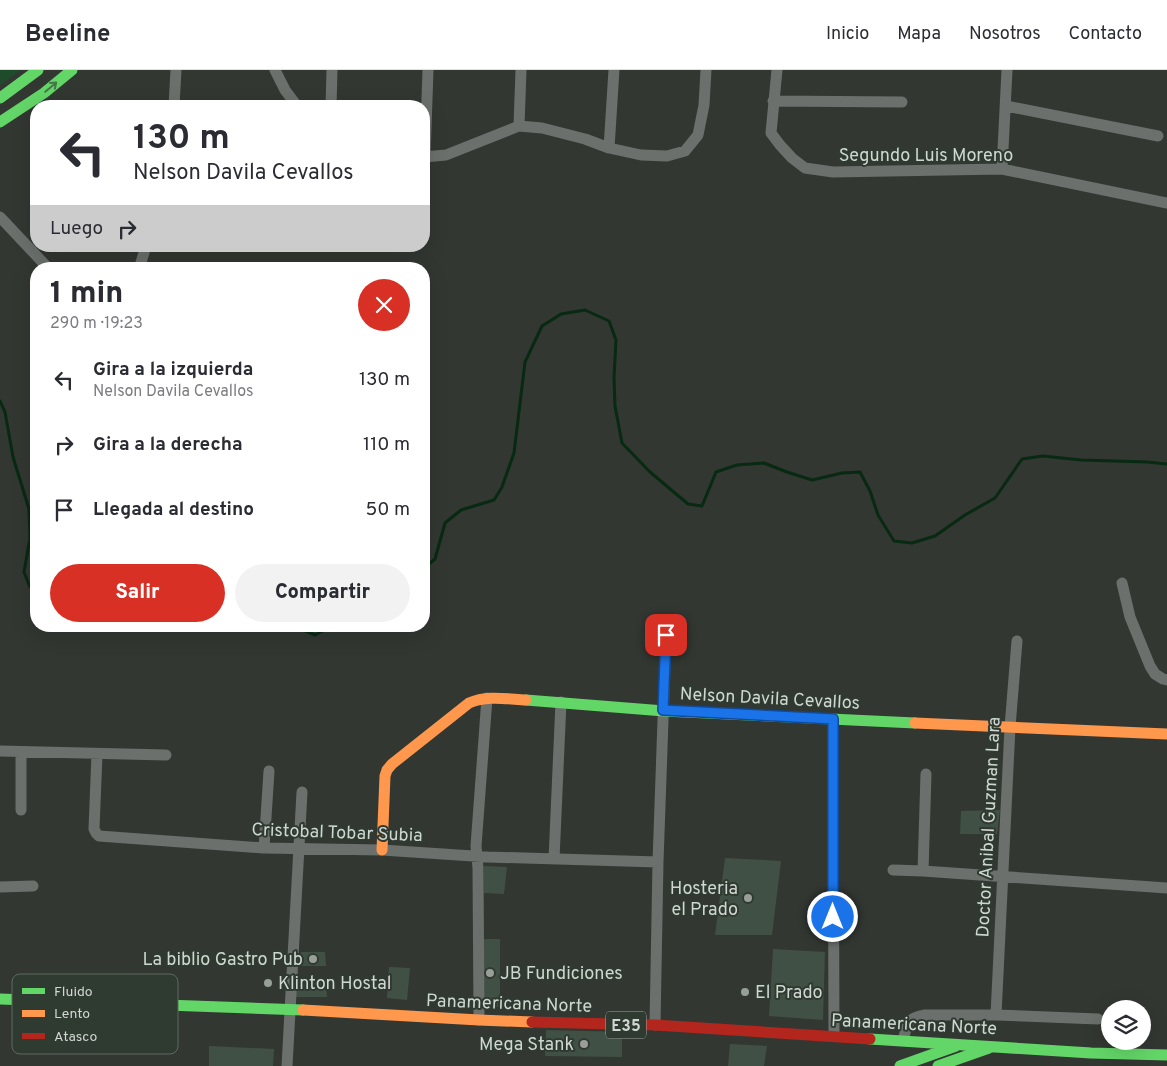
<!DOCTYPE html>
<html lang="es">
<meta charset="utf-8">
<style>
body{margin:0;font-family:Overpass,sans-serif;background:#f2f2f3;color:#2b2b33;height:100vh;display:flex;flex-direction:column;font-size:19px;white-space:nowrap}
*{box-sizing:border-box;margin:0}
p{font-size:16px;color:#7c7c81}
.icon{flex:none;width:28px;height:28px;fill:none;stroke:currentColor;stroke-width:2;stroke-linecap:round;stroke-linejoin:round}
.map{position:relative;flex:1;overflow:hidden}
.side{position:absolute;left:30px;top:192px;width:400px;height:370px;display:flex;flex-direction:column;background:#fff;border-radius:20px;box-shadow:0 5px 20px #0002}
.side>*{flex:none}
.hud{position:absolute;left:30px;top:30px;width:400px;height:152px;border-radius:20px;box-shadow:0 5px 20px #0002;background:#fff;color:#2b2b33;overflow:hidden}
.fabs{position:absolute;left:1101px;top:930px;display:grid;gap:10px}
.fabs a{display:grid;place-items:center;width:50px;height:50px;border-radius:50%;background:#fff;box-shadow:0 5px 20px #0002;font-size:25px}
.pin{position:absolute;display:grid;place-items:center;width:42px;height:42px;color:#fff;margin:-21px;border-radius:10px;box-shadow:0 2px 8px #0006}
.me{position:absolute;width:55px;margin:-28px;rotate:0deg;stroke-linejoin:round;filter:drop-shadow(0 0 4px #0008)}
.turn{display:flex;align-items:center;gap:18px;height:105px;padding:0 20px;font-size:22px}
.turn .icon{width:65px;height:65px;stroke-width:2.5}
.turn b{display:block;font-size:35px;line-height:42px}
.then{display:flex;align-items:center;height:48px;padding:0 20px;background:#0003;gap:10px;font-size:19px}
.round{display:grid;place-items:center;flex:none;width:52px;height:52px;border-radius:26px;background:#f2f2f3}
.overview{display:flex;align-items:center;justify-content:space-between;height:85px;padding:0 20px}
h1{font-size:30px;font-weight:800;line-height:38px}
.button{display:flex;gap:10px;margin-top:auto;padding:10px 20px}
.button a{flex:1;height:58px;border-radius:30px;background:#d93025;color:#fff;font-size:20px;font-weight:800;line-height:58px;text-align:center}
.button a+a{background:#f2f2f3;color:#2b2b33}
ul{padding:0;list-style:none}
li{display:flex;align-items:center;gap:15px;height:65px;padding:0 20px}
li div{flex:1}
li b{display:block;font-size:19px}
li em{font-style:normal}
header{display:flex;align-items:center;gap:30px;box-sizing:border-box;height:70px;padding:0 25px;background:#fff;border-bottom:1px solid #e1e1e2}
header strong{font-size:24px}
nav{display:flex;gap:28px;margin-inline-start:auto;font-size:18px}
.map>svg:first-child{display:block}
.green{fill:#1e4b2a}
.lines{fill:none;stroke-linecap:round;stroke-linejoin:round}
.stream{stroke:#082912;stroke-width:3}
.building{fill:#415044}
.street{stroke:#6b706c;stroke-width:11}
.fast{stroke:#63d668;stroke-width:11}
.slow{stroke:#ff974d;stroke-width:11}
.jam{stroke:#b3261e;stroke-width:11}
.oneway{stroke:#447847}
.route-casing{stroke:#114b97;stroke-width:12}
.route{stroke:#1a73e8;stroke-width:9}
.poi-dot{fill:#999e99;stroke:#2f3a31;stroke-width:2}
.labels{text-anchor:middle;stroke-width:4;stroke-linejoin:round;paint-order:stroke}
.shield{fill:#2f3a31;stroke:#a0a7a1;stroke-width:1}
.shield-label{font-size:16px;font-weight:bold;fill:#d0d6d1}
.street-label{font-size:18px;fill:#d0d6d1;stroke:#2f3a31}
.poi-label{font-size:18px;fill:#d0d6d1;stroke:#2f3a31;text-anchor:end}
.key{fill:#2f3a31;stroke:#5f6961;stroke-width:1}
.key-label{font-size:14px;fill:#d0d6d1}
</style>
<header>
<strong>Beeline</strong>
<nav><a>Inicio</a><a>Mapa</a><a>Nosotros</a><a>Contacto</a></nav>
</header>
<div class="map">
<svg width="1167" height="996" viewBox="0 0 1167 996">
<rect width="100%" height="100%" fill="#323732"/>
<path class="green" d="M0,0H21L0,15Z"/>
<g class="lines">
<path class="stream" d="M0,331L5,342L13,387L29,439L30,468L24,502L30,517L36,519
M424,498L435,489L445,453L461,440L494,430L502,417L514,383L525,292L542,256L561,244L585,240L609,251L616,270L614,308L615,336L622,373L650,402L688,434L702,436L716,402L737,395L764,393L787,402L812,410L842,403L860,402L870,421L878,445L894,471L912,473L935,466L965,445L995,428L1022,389L1043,386L1081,390L1147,392L1167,394
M294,556L315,565L332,556"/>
</g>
<path class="building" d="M1000,740L997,764H960L961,741Z
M725,788L781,791L772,865H715Z
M484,796L507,797L504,824L484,823Z
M480,869H500V937H479Z
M773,879L825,882L823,950L769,946Z
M301,882H325L326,896H298Z
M389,897L410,898L407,930L387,928Z
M298,911L326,913L327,927H295Z
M546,960L622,962V987L545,986Z
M730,974L767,976L764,996H728Z
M209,976L274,979L273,996H209Z"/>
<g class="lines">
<path class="street" d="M275,0L285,20L297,36
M777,0L771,63L780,75L792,88L805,98L833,102L1002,99L1167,133
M773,31L902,32
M174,36L176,0
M331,36L332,0
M1006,36L1158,66
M519,56L521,0
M609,78L614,0
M424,87L446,85L519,56L542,58L585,69L609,78L641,85L667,86L685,81L698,65L704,35L706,0
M425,87L428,0
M1002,99L1007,0
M0,147L49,199
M139,199L146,176
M1122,513L1130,547L1150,596L1155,604L1163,609L1167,610
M833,649L834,966
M0,681L166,685
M21,682V740
M97,684L94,759L96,763L99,766L264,778L382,780L488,787L658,792
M264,778L269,701
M554,789L561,632
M893,800L923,801L926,704
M923,801L1167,818
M0,817L33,816
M996,945L1010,657L1017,571
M479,950L478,798L476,776L487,628
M655,955L658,792L666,565
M903,970C908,954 906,948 925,945H996L1098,949
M287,996L302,722"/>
<path class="fast" d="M0,28L38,0
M0,52L44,23L72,0
M526,630L664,641L915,653
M0,929L303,940
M870,969L1091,983L1167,985
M900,996L956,976
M938,996L989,978"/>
<path class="slow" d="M915,653L1167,664
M382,780L385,706L387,700L392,694L469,633C487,625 507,629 526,630
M303,940L479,950L532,952"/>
<path class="jam" d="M532,952L655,955L870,969"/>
</g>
<defs><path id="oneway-shaft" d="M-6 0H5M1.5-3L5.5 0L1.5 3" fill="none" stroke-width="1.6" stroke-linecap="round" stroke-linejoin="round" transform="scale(1.25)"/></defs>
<use class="oneway" href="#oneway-shaft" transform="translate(51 17) rotate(-40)"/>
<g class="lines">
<g class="route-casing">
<path id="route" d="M666,565L663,640L833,649V847"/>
</g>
<use href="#route" class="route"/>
</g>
<g class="poi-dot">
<circle cx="748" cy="828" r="5"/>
<circle cx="313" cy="889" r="5"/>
<circle cx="490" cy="903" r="5"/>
<circle cx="268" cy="913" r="5"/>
<circle cx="745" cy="922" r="5"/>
<circle cx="584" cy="974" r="5"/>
</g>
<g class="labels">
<rect class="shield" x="606" y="941.5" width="40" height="27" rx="4"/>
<g class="shield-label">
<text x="626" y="961">E35</text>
</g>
<g class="street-label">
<text x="926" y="91">Segundo Luis Moreno</text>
<text transform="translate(770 628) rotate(3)" y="6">Nelson Davila Cevallos</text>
<text transform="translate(988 757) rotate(-87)" y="6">Doctor Anibal Guzman Lara</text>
<text transform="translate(337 762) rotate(2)" y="6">Cristobal Tobar Subia</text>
<text transform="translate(509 933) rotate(2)" y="6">Panamericana Norte</text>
<text transform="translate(914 954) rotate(3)" y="6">Panamericana Norte</text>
</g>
<g class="poi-label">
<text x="738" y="824">Hosteria<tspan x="738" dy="21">el Prado</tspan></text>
<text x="303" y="895">La biblio Gastro Pub</text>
<text x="500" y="909" text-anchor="start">JB Fundiciones</text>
<text x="278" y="919" text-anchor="start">Klinton Hostal</text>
<text x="755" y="928" text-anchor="start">El Prado</text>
<text x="574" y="980">Mega Stank</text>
</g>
</g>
<rect x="12" y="904" width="166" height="80" rx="8" class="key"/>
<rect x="22" y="918" width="23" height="6" fill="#63d668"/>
<rect x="22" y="940" width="23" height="7" fill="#ff974d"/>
<rect x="22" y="963" width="23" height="6" fill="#b3261e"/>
<g class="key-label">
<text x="54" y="926">Fluido</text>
<text x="54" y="948">Lento</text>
<text x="54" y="971">Atasco</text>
</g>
</svg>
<div class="fabs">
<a><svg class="icon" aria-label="layers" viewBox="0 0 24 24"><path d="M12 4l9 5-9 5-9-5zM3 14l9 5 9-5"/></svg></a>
</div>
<div class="pin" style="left:666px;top:565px;background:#d93025"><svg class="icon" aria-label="arrive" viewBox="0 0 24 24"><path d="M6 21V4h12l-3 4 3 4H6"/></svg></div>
<svg class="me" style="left:833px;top:847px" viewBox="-20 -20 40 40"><circle r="17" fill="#1a73e8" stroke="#fff" stroke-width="3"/><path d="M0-11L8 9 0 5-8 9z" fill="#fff"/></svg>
<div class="hud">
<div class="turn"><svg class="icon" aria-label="left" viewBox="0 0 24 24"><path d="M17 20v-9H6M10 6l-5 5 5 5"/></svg><div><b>130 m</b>Nelson Davila Cevallos</div></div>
<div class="then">Luego<svg class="icon" aria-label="right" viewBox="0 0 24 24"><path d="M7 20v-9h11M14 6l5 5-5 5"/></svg></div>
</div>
<section class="side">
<div class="overview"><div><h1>1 min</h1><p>290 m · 19:23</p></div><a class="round" style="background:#d93025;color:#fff"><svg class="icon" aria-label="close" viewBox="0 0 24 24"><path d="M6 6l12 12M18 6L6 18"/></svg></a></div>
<ul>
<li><svg class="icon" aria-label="left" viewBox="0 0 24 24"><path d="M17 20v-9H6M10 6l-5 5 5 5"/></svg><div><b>Gira a la izquierda</b><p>Nelson Davila Cevallos</p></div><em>130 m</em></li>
<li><svg class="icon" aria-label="right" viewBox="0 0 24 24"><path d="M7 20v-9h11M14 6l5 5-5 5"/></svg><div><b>Gira a la derecha</b></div><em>110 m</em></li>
<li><svg class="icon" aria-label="arrive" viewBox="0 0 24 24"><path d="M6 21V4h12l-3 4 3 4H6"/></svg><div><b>Llegada al destino</b></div><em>50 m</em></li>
</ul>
<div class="button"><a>Salir</a><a>Compartir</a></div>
</section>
</div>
